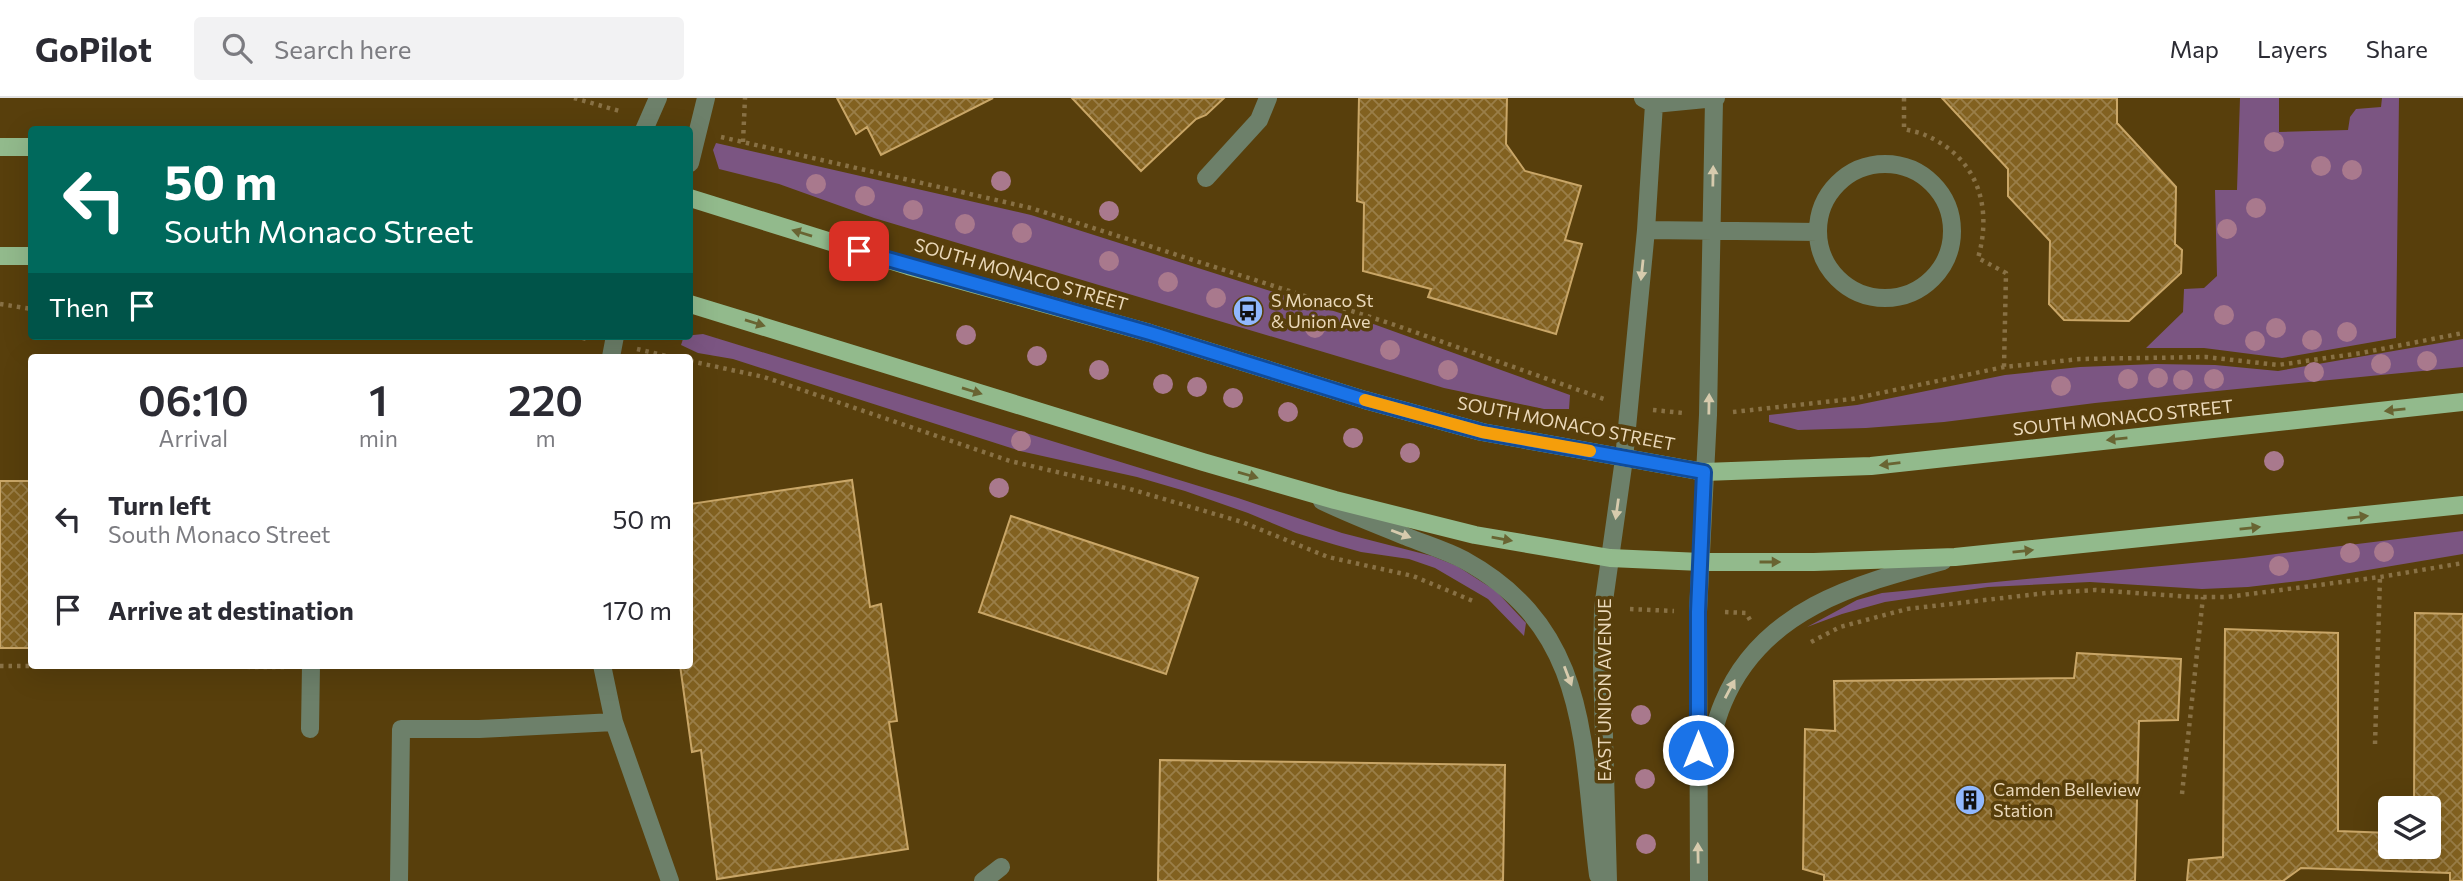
<!DOCTYPE html>
<style>
body{margin:0;font-family:Commissioner,sans-serif;background:#f2f2f3;color:#2b2b33;height:100vh;display:flex;flex-direction:column;font-size:26px;white-space:nowrap}
*{box-sizing:border-box;margin:0}
p{font-size:23px;color:#7c7c81}
.icon{flex:none;width:38px;height:38px;fill:none;stroke:currentColor;stroke-width:2;stroke-linecap:round;stroke-linejoin:round}
.map{position:relative;flex:1;overflow:hidden}
.panel{position:absolute;left:28px;top:256px;width:665px;height:315px;display:flex;flex-direction:column;background:#fff;border-radius:7px;box-shadow:0 7px 28px #0002}
.panel>*{flex:none}
.top-card{position:absolute;left:28px;top:28px;width:665px;height:214px;border-radius:7px;box-shadow:0 7px 28px #0002;background:#00695c;color:#fff;overflow:hidden}
.tools{position:absolute;left:2378px;top:698px;display:grid;gap:14px}
.tools a{display:grid;place-items:center;width:63px;height:63px;border-radius:7px;background:#fff;box-shadow:0 7px 28px #0002;font-size:35px}
.pin{position:absolute;display:grid;place-items:center;width:60px;height:60px;color:#fff;margin:-30px;border-radius:14px;box-shadow:0 4px 10px #0006}
.me{position:absolute;width:77px;margin:-38px;rotate:0deg;stroke-linejoin:round;filter:drop-shadow(0 0 5px #0008)}
.turn{display:flex;align-items:center;gap:24px;height:147px;padding:0 21px;font-size:32px}
.turn .icon{width:91px;height:91px;stroke-width:2.5}
.turn b{display:block;font-size:49px;line-height:60px}
.then{display:flex;align-items:center;height:66px;padding:0 21px;background:#0003;gap:14px;font-size:26px}
.eta{display:flex;justify-content:space-evenly;align-items:center;height:119px;text-align:center}
.eta b{font-size:42px;font-weight:600;line-height:49px}
ul{padding:0;list-style:none}
li{display:flex;align-items:center;gap:21px;height:91px;padding:0 21px}
li div{flex:1}
li b{display:block;font-size:26px}
li em{font-style:normal}
header{display:flex;align-items:center;gap:42px;box-sizing:border-box;height:98px;padding:0 35px;background:#fff;border-bottom:2px solid #e1e1e2}
header strong{font-size:33px}
nav{display:flex;gap:38px;margin-inline-start:auto;font-size:24px}
.search{width:490px;height:63px;background:#f2f2f3;display:flex;align-items:center;gap:18px;box-sizing:border-box;padding:0 24px;border-radius:7px;color:#7c7c81;font-size:26px}
.map>svg:first-child{display:block}
.grass{fill:#7b5582}
.building{fill:url(#building-cross-hatch);stroke:#c9a667;stroke-width:2}
.lines{fill:none;stroke-linecap:round;stroke-linejoin:round}
.path{stroke:#887145;stroke-width:4.5;stroke-dasharray:3.5 5;stroke-linecap:butt}
.minor{stroke:#6d806a;stroke-width:18}
.major{stroke:#92ba8c;stroke-width:18}
.tree{fill:#a9798d}
.oneway{fill:#d7cbad}
.oneway2{fill:#696432}
.route-casing{stroke:#114b97;stroke-width:18}
.route{stroke:#1a73e8;stroke-width:12}
.slow{stroke:#f59e0b;stroke-width:12}
.labels{text-anchor:middle;stroke-width:7;stroke-linejoin:round;paint-order:stroke}
.street-label{font-size:18px;fill:#ead8b9;stroke:#583f0c}
.poi-label{font-size:18px;fill:#ead8b9;stroke:#583f0c;text-anchor:start}
</style>
<header>
<strong>GoPilot</strong>
<div class="search"><svg class="icon" aria-label="search" viewBox="0 0 24 24"><circle cx="10" cy="10" r="6"/><path d="M15 15l6 6"/></svg>Search here</div>
<nav><a>Map</a><a>Layers</a><a>Share</a></nav>
</header>
<div class="map">
<svg width="2463" height="783" viewBox="0 0 2463 783">
<defs>
<pattern id="building-cross-hatch" width="8" height="8" patternUnits="userSpaceOnUse" patternTransform="scale(1.75)"><rect width="8" height="8" fill="#826120"/><path d="M0 0l8 8M0 8l8-8" fill="none" stroke="#9a7e48"/></pattern>
</defs>
<rect width="100%" height="100%" fill="#583f0c"/>
<path class="grass" d="M2240,0H2279V34L2348,32L2350,19L2356,11L2381,9L2382,0H2399L2396,240L2282,260L2204,250H2146L2183,214L2184,191L2204,190L2217,178L2215,92H2237Z
M716,45L1031,117L1365,223L1570,297L1569,311H1544L1444,290L874,120L779,86L719,71L713,52Z
M703,236L1238,400L1342,435L1432,458L1457,468L1496,493L1526,525L1524,538L1488,501L1435,470L1409,461L1361,454L1336,447L1296,435L1248,415L1185,393L1137,379L1020,353L733,261L698,255L681,247L684,238Z
M2463,241V269L2095,305L1944,324L1866,330L1798,332L1769,324V317L1857,307L2005,277L2080,269L2155,266L2215,267L2278,273Z
M2463,433V456L2308,482L2248,489L2202,491L2090,484L1988,489L1885,504L1842,516L1807,529L1857,502L1882,495L2244,460Z"/>
<path class="building" d="M837,0H993L881,57L867,29L856,36Z
M1072,0H1224L1206,17L1196,21L1141,73Z
M1359,0H1507L1506,46L1525,73L1581,88L1565,142L1582,146L1556,236L1428,199L1431,191L1363,173L1364,105L1357,103Z
M1942,0H2117V25L2176,89L2175,146L2182,152L2181,175L2129,223L2064,222L2049,206L2050,143L2008,98V71Z
M852,382L870,509L881,506L897,623L889,624L908,751L717,781L701,652L692,654L680,567H690V406Z
M0,383H32V550H0Z
M1011,418L1198,480L1166,576L979,514Z
M2415,515L2463,516V783H2450V775L2301,770L2283,783H2187L2189,762L2223,759L2225,531L2338,535V733L2390,735V749H2429V710H2414Z
M2077,555L2181,561L2178,622L2139,623L2135,783H1824V777L1803,771L1805,631L1835,633L1834,583L2074,580Z
M1160,662L1505,667L1503,783H1158Z"/>
<g class="lines">
<path class="path" d="M574,0L623,14
M1904,0V31C1911,33 1919,34 1925,37C1977,59 1993,108 1978,160L2006,175L2004,269
M721,39L1031,110L1392,226L1604,301
M743,44L745,0
M0,206L32,211
M574,238L587,241
M637,251L671,259
M690,263L764,279L1010,363L1130,391L1242,424L1328,459L1413,478L1473,503
M1653,312L1683,315
M1733,314L1852,301L2004,269L2080,261L2206,259L2278,267L2361,255L2463,235
M1630,511L1674,513
M1725,514L1746,515L1750,522
M1811,544L1840,529L1907,511L2046,495L2095,492L2193,499H2227L2380,479L2463,465
M0,568L285,569
M2375,646L2380,479
M2182,696L2203,499"/>
<path class="minor" d="M1643,0L1654,6L1716,0
M644,32L658,0
M690,65L706,0
M1818 133a67 67 0 1 1 134 0a67 67 0 1 1-134 0Z
M1206,80L1259,22L1268,0
M1646,132L1818,134
M611,259L615,238
M1322,403C1349,416 1377,427 1405,438C1424,446 1445,452 1464,462C1593,533 1581,650 1598,777
M602,567L614,624L670,783
M310,631L311,567
M1706,673C1710,650 1714,626 1723,605C1761,512 1855,486 1943,463
M399,783L401,631H479L614,624
M983,783L1001,769
M1608,783L1602,567L1603,510L1624,361L1646,132L1654,6
M1699,783L1698,514L1708,317L1714,2"/>
<path class="major" d="M0,49H32
M690,100L908,168L1150,235L1365,302L1482,334L1704,374L1871,368L2463,304
M0,158H32
M690,206L1203,364L1335,402L1475,437L1610,460L1701,464H1814L1955,459L2463,407"/>
</g>
<g class="tree">
<circle cx="2274" cy="44" r="10"/>
<circle cx="2321" cy="68" r="10"/>
<circle cx="2352" cy="72" r="10"/>
<circle cx="1001" cy="83" r="10"/>
<circle cx="816" cy="86" r="10"/>
<circle cx="865" cy="98" r="10"/>
<circle cx="2256" cy="110" r="10"/>
<circle cx="913" cy="112" r="10"/>
<circle cx="1109" cy="113" r="10"/>
<circle cx="965" cy="126" r="10"/>
<circle cx="2227" cy="131" r="10"/>
<circle cx="1022" cy="135" r="10"/>
<circle cx="1109" cy="163" r="10"/>
<circle cx="1168" cy="184" r="10"/>
<circle cx="1216" cy="200" r="10"/>
<circle cx="2224" cy="217" r="10"/>
<circle cx="1315" cy="230" r="10"/>
<circle cx="2276" cy="230" r="10"/>
<circle cx="2347" cy="234" r="10"/>
<circle cx="966" cy="237" r="10"/>
<circle cx="2312" cy="242" r="10"/>
<circle cx="2255" cy="243" r="10"/>
<circle cx="1390" cy="252" r="10"/>
<circle cx="1037" cy="258" r="10"/>
<circle cx="2427" cy="263" r="10"/>
<circle cx="2381" cy="266" r="10"/>
<circle cx="1099" cy="272" r="10"/>
<circle cx="1448" cy="272" r="10"/>
<circle cx="2314" cy="274" r="10"/>
<circle cx="2158" cy="280" r="10"/>
<circle cx="2128" cy="281" r="10"/>
<circle cx="2214" cy="281" r="10"/>
<circle cx="2183" cy="282" r="10"/>
<circle cx="1163" cy="286" r="10"/>
<circle cx="2061" cy="288" r="10"/>
<circle cx="1197" cy="289" r="10"/>
<circle cx="1233" cy="300" r="10"/>
<circle cx="1288" cy="314" r="10"/>
<circle cx="1353" cy="340" r="10"/>
<circle cx="1021" cy="343" r="10"/>
<circle cx="1410" cy="355" r="10"/>
<circle cx="2274" cy="363" r="10"/>
<circle cx="999" cy="390" r="10"/>
<circle cx="2384" cy="454" r="10"/>
<circle cx="2350" cy="455" r="10"/>
<circle cx="2279" cy="468" r="10"/>
<circle cx="1641" cy="617" r="10"/>
<circle cx="1645" cy="681" r="10"/>
<circle cx="1646" cy="746" r="10"/>
</g>
<defs><path id="oneway-solid" d="M-6-.8H1V-3.2L6.5 0L1 3.2V.8H-6Z" transform="scale(1.75)"/></defs>
<g class="oneway">
<use href="#oneway-solid" transform="translate(1713 78) rotate(-89)"/>
<use href="#oneway-solid" transform="translate(1642 172) rotate(96)"/>
<use href="#oneway-solid" transform="translate(1709 306) rotate(-89)"/>
<use href="#oneway-solid" transform="translate(1617 411) rotate(98)"/>
<use href="#oneway-solid" transform="translate(1401 436) rotate(21)"/>
<use href="#oneway-solid" transform="translate(1568 578) rotate(69)"/>
<use href="#oneway-solid" transform="translate(1730 591) rotate(-62)"/>
<use href="#oneway-solid" transform="translate(1698 755) rotate(-91)"/>
</g>
<g class="oneway2">
<use href="#oneway-solid" transform="translate(802 135) rotate(-163)"/>
<use href="#oneway-solid" transform="translate(755 225) rotate(17)"/>
<use href="#oneway-solid" transform="translate(972 293) rotate(17)"/>
<use href="#oneway-solid" transform="translate(2395 312) rotate(174)"/>
<use href="#oneway-solid" transform="translate(2117 341) rotate(174)"/>
<use href="#oneway-solid" transform="translate(1890 366) rotate(173)"/>
<use href="#oneway-solid" transform="translate(1248 377) rotate(16)"/>
<use href="#oneway-solid" transform="translate(2358 419) rotate(-6)"/>
<use href="#oneway-solid" transform="translate(2250 430) rotate(-6)"/>
<use href="#oneway-solid" transform="translate(1502 441) rotate(10)"/>
<use href="#oneway-solid" transform="translate(2023 453) rotate(-6)"/>
<use href="#oneway-solid" transform="translate(1770 464)"/>
</g>
<g class="lines">
<g class="route-casing">
<path id="route" d="M859,153L1150,235L1365,302L1482,334L1704,374L1698,514V652"/>
</g>
<use href="#route" class="route"/>
<path class="slow" d="M1365,302L1482,334L1590,353"/>
</g>
<defs>
<g id="bus-disc" transform="scale(1.575)"><circle r="9.5" fill="#91b8fd" stroke="#583f0c"/><path d="M-5-6H5V4H4V6H2V4H-2V6H-4V4H-5ZM-3.5-4V0h7V-4ZM-3.5 1.2v1.5H-2V1.2ZM2 1.2v1.5H3.5V1.2Z" fill="#111"/></g>
<g id="building-disc" transform="scale(1.575)"><circle r="9.5" fill="#91b8fd" stroke="#583f0c"/><path d="M-4-6H4V6H1V3H-1V6H-4ZM-2.5-4.3h1.7v1.8h-1.7ZM.8-4.3h1.7v1.8H.8ZM-2.5-1h1.7V.8h-1.7ZM.8-1h1.7V.8H.8Z" fill="#111"/></g>
</defs>
<g fill-rule="evenodd">
<use href="#bus-disc" x="1248" y="213"/>
<use href="#building-disc" x="1970" y="702"/>
</g>
<g class="labels">
<g class="street-label">
<text transform="translate(1021 177) rotate(16)" y="6">SOUTH MONACO STREET</text>
<text transform="translate(2123 320) rotate(-6)" y="6">SOUTH MONACO STREET</text>
<text transform="translate(1566 326) rotate(11)" y="6">SOUTH MONACO STREET</text>
<text transform="translate(1605 592) rotate(-90)" y="6">EAST UNION AVENUE</text>
</g>
<g class="poi-label">
<text x="1271" y="209">S Monaco St<tspan x="1271" dy="21">&amp; Union Ave</tspan></text>
<text x="1993" y="698">Camden Belleview<tspan x="1993" dy="21">Station</tspan></text>
</g>
</g>
</svg>
<div class="tools">
<a><svg class="icon" aria-label="layers" viewBox="0 0 24 24"><path d="M12 4l9 5-9 5-9-5zM3 14l9 5 9-5"/></svg></a>
</div>
<div class="pin" style="left:859px;top:153px;background:#d93025"><svg class="icon" aria-label="arrive" viewBox="0 0 24 24"><path d="M6 21V4h12l-3 4 3 4H6"/></svg></div>
<svg class="me" style="left:1698px;top:652px" viewBox="-20 -20 40 40"><circle r="17" fill="#1a73e8" stroke="#fff" stroke-width="3"/><path d="M0-11L8 9 0 5-8 9z" fill="#fff"/></svg>
<div class="top-card">
<div class="turn"><svg class="icon" aria-label="left" viewBox="0 0 24 24"><path d="M17 20v-9H6M10 6l-5 5 5 5"/></svg><div><b>50 m</b>South Monaco Street</div></div>
<div class="then">Then<svg class="icon" aria-label="arrive" viewBox="0 0 24 24"><path d="M6 21V4h12l-3 4 3 4H6"/></svg></div>
</div>
<section class="panel">
<div class="eta">
<div><b>06:10</b><p>Arrival</p></div>
<div><b>1</b><p>min</p></div>
<div><b>220</b><p>m</p></div>
</div>
<ul>
<li><svg class="icon" aria-label="left" viewBox="0 0 24 24"><path d="M17 20v-9H6M10 6l-5 5 5 5"/></svg><div><b>Turn left</b><p>South Monaco Street</p></div><em>50 m</em></li>
<li><svg class="icon" aria-label="arrive" viewBox="0 0 24 24"><path d="M6 21V4h12l-3 4 3 4H6"/></svg><div><b>Arrive at destination</b></div><em>170 m</em></li>
</ul>
</section>
</div>
